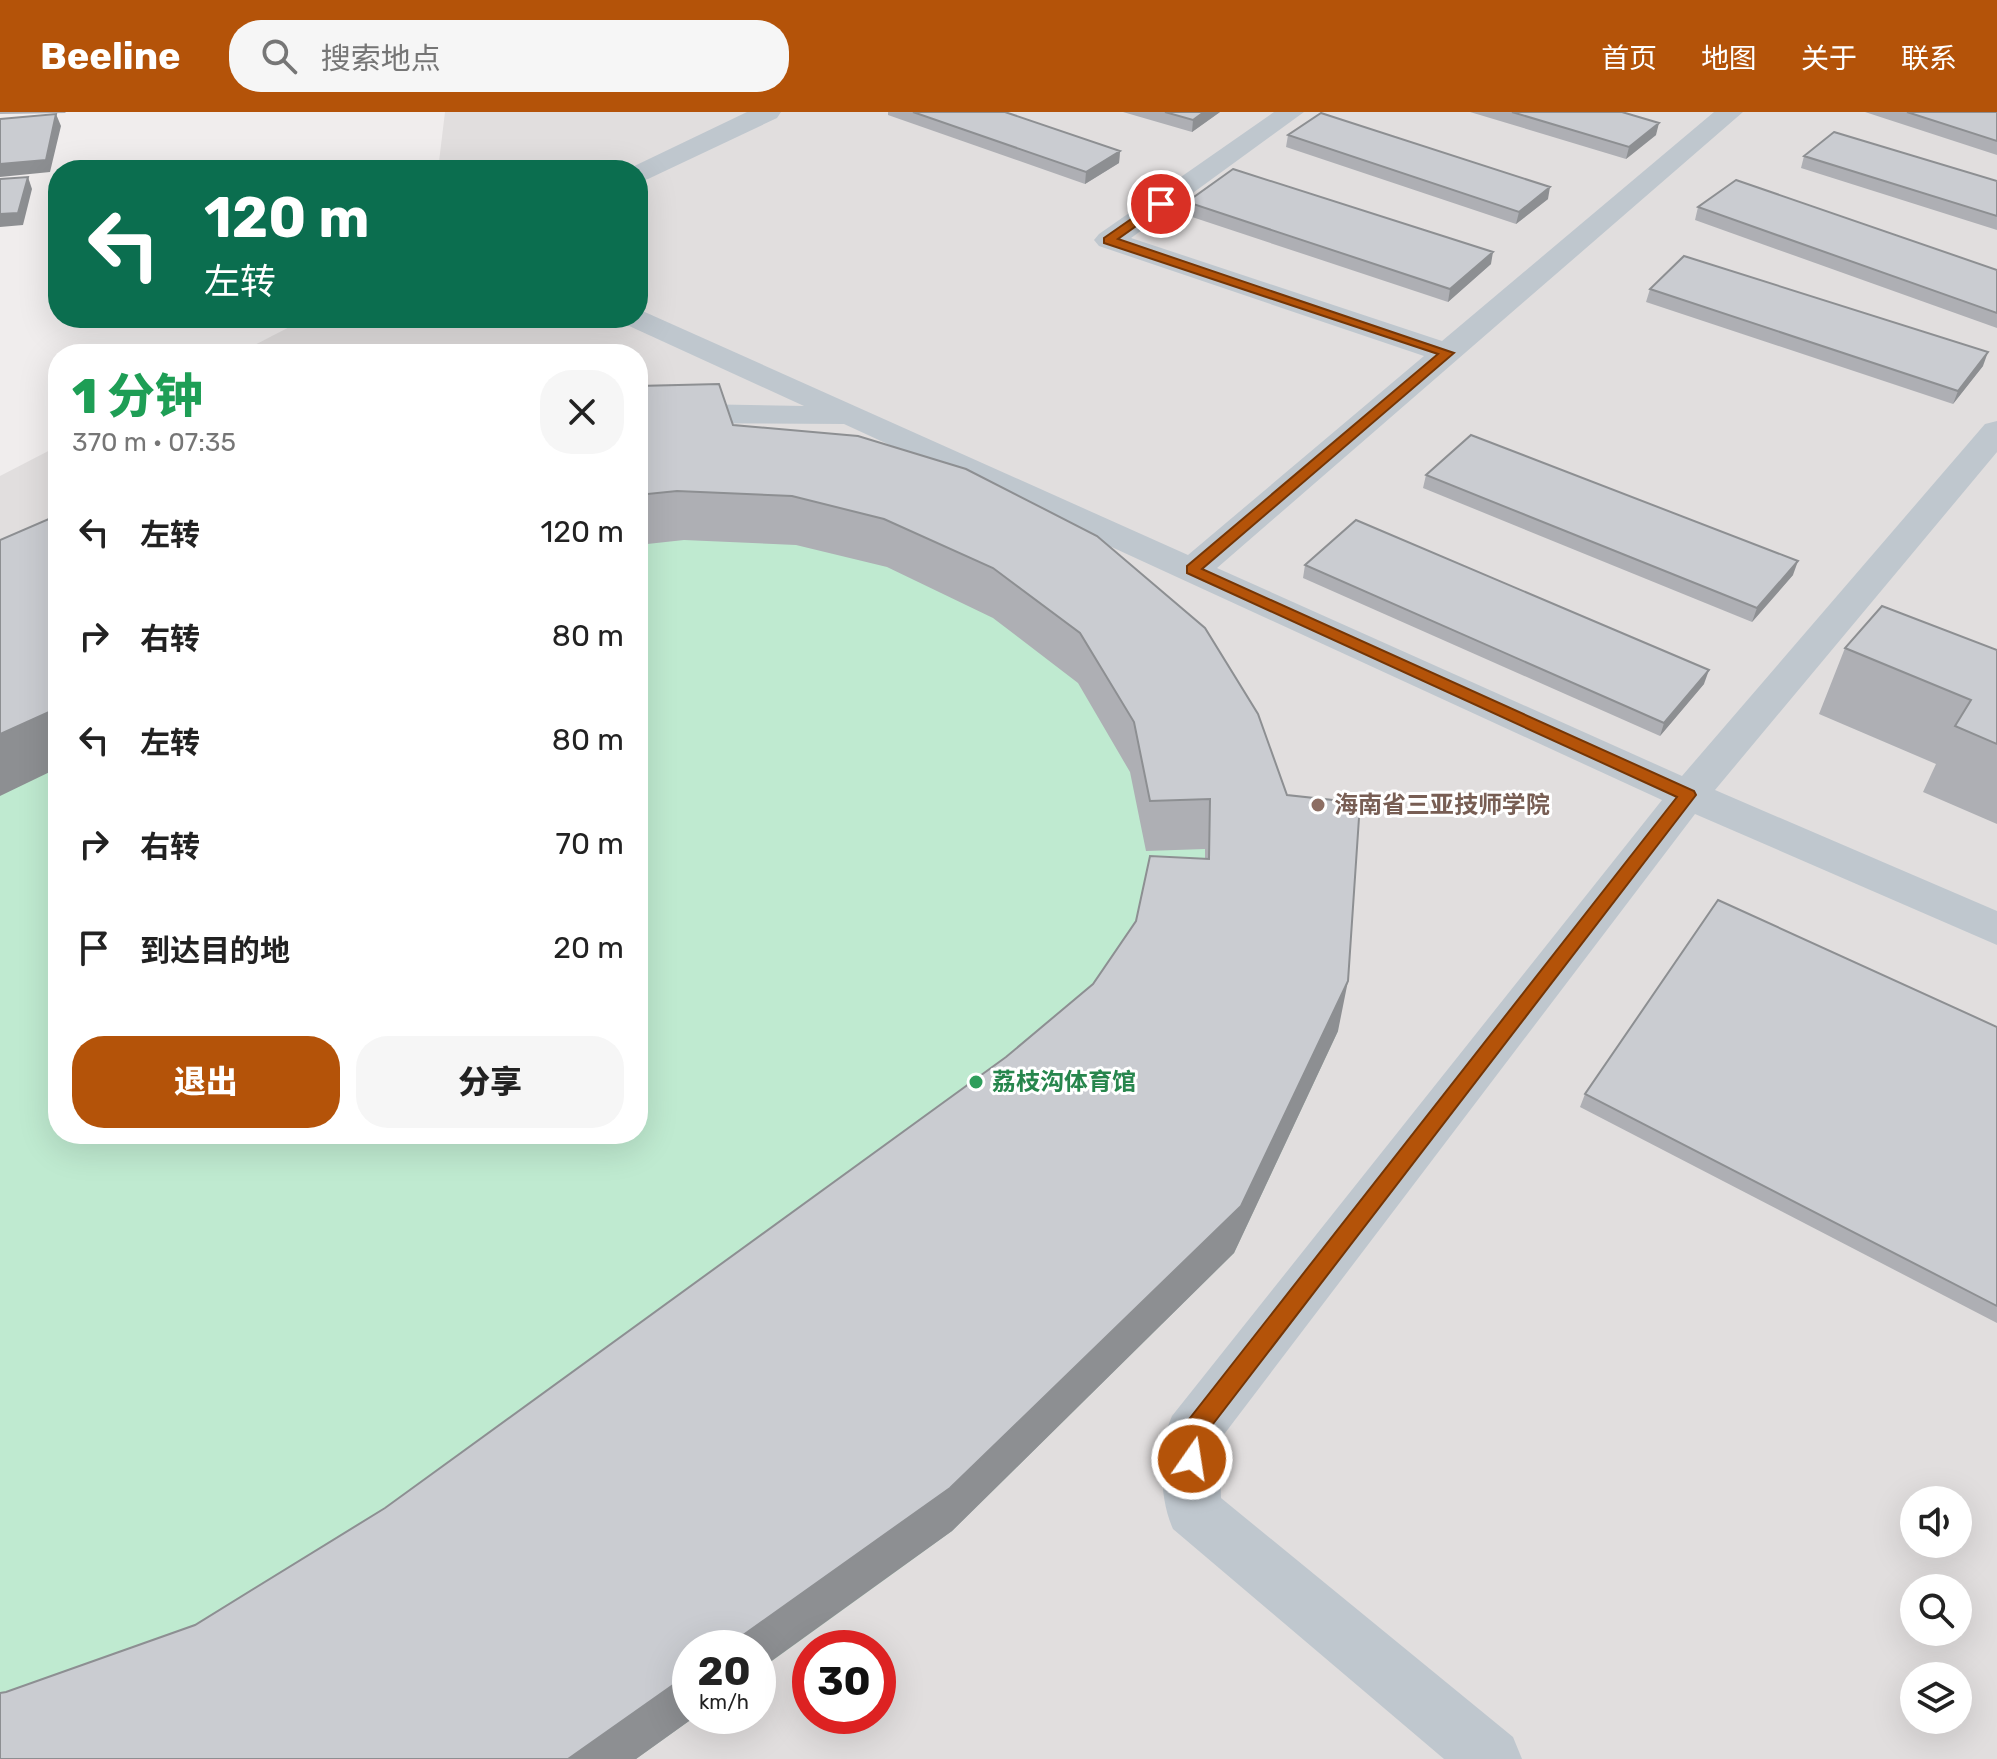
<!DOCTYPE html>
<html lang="zh">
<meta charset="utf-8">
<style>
body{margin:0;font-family:Rubik,"Noto Sans SC",sans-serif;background:#f6f6f6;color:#222;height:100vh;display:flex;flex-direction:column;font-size:30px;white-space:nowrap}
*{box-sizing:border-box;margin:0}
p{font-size:26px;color:#767676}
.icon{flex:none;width:44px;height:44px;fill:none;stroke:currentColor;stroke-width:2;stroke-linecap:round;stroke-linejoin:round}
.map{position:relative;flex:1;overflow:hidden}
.sheet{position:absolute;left:48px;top:232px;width:600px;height:800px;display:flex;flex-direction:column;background:#fff;border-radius:32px;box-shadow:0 8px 32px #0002}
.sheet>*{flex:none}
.hud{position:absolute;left:48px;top:48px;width:600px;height:168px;border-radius:32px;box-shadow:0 8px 32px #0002;background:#0b6e4f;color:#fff;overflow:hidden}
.fabs{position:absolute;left:1900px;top:1374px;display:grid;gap:16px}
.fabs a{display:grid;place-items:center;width:72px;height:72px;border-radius:50%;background:#fff;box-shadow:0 8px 32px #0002;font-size:40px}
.speed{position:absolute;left:672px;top:1518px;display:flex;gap:16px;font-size:40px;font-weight:700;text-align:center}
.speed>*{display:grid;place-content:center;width:104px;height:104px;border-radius:50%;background:#fff;box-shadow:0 8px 32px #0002;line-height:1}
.speed small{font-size:20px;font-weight:400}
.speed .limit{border:12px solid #d22;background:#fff;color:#111}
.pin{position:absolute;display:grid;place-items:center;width:68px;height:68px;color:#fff;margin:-34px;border:4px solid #fff;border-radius:50%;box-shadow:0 2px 8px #0007}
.me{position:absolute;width:88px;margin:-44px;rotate:13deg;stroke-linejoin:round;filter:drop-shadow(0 0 6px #0008)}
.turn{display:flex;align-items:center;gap:28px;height:168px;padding:0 24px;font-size:36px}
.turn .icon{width:104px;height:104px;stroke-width:2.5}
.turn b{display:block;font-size:56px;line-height:68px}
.round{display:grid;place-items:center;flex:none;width:84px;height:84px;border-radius:32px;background:#f6f6f6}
.overview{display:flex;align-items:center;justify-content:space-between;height:136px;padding:0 24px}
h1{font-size:48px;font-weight:800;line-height:60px;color:#1e9e55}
.action{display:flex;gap:16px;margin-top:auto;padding:16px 24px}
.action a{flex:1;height:92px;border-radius:32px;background:#b45309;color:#fff;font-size:32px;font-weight:800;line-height:92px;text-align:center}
.action a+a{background:#f6f6f6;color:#222}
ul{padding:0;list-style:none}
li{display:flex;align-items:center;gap:24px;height:104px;padding:0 24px}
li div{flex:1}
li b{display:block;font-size:30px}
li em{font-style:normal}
header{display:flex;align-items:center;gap:48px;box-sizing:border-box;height:112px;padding:0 40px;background:#b45309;color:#fff}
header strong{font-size:38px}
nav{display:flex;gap:44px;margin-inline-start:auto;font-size:28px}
.search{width:560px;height:72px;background:#f6f6f6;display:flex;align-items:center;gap:20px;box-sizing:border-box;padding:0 28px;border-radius:32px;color:#767676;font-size:30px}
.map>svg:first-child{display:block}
.education{fill:#e1dede;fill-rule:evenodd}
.green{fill:#bfead0}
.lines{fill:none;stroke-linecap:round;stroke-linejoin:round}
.minor{fill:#bfc7ce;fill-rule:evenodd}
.wall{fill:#aeafb4}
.shaded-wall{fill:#8d8f92}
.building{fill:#caccd1;stroke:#8d8f92;stroke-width:2}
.route{fill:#b45309;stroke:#753606;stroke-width:2}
.education-dot{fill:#8d6e63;stroke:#fff;stroke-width:3}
.leisure-dot{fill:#2e9e5b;stroke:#fff;stroke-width:3}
.labels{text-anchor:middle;stroke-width:6;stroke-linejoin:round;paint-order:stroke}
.education-label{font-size:24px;font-weight:bold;fill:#785e54;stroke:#fff;text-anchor:start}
.leisure-label{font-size:24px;font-weight:bold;fill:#27864d;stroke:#fff;text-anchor:start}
</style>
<header>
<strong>Beeline</strong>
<div class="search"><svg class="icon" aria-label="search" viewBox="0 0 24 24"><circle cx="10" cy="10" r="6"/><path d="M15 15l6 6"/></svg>搜索地点</div>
<nav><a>首页</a><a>地图</a><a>关于</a><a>联系</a></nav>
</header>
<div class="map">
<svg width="1997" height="1647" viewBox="0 0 1997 1647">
<rect width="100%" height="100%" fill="#f0eded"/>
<path class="education" d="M445,0H1997V1647H0V364L58,334V1022H638V242H237L307,206H638V58H438ZM1914,1388H1958V1432H1914ZM1914,1476H1958V1520H1914ZM690,1536H758V1604H690ZM810,1536H878V1604H810ZM1914,1564H1958V1608H1914Z"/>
<path class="green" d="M724,319L1252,652L1350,741L1338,919L1234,1141L952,1419L758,1559V1536H690V1604H696L636,1647H0V486L58,461V1022H638V322Z"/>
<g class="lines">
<path class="minor" d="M747,0H781L777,6L648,67L638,69V58H626Z
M1274,0H1304L1131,126L1442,229L1714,0H1743L1217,456L1682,664L1985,312L1997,309V340L1715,678L1997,799V833L1695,702L1219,1329L1221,1386L1513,1625L1522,1647H1444L1173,1417C1159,1386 1158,1335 1172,1304L1662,688L844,312L638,311V291L804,294L627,213L623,206H638V197L1188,443L1424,244L1099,134L1094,128L1099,122Z"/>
</g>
<path class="wall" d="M0,0H66L65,1L0,2Z
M888,0H1005L1120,39L1119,51L1085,72L888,3Z
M1123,0H1220L1192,20Z
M1470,0H1622L1656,23L1626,47Z
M1865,0H1997V43Z
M1288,23L1548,87L1516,112L1286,35Z
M1804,44L1997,69V118L1801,56Z
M1187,90L1491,152L1448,190L1186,103Z
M1698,95L1997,158V216L1695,108Z
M1650,177L1983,254L1953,292L1646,190Z
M638,274L733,313L1097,424L1338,919L1234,1141L952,1419L690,1604H696L636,1647L6,1580L195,1513L385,1396L1006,945L1093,872L1205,746V737L1146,739L1130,660L1078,571L993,506L887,455L796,433L684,428L638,433Z
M1426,363L1793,463L1752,510L1423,376Z
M1305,453L1704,572L1660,624L1303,466Z
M1845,536L1997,538V712L1923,680L1936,652L1819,602Z
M1997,915V1211L1580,995L1585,982Z"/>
<path class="shaded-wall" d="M1204,0H1220L1192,20L1193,8Z
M56,2L61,14L50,60L0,65V52Z
M1659,11L1656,23L1626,47L1629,35Z
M1120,39L1119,51L1085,72L1086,60Z
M28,65L32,77L23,113L0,115V102Z
M1550,75L1548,87L1516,112L1519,100Z
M1493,140L1491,152L1448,190L1450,177Z
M1988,240L1983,254L1953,292L1958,279Z
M1798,449L1793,463L1752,510L1757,496Z
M1709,558L1704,572L1660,624L1664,611Z
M58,596V656L0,684V622Z
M1348,869L1338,919L1234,1141L952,1419L758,1559V1536H725Z
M690,1561V1604H696L636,1647H568Z"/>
<path class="building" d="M913,0H1005L1120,39L1086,60Z
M1165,0H1204L1193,8Z
M1512,0H1622L1659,11L1629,35Z
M1907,0H1997V29Z
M1321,1L1550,75L1519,100L1288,23Z
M56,2L46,48L0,52V7Z
M1834,20L1997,69V104L1804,44Z
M1233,57L1493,140L1450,177L1187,90Z
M28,65L18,101L0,102V67Z
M1736,68L1997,158V201L1698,95Z
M1684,144L1988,240L1958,279L1650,177Z
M719,272L733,313L858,324L966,357L1097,424L1205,516L1258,602L1287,683L1360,691L1348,869L1241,1094L950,1376L725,1536H690V1561L568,1647H0V1581L6,1580L195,1513L385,1396L1006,945L1093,872L1136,809L1150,744L1209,747L1210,687L1150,689L1134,610L1080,521L993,456L884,407L792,384L677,379L638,383V274Z
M1471,323L1798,449L1757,496L1426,363Z
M58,403V596L0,622V428Z
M1356,408L1709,558L1664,611L1305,453Z
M1882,494L1997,538V632L1955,614L1971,588L1845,536Z
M1718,788L1997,915V1194L1585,982Z"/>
<path class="route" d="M1157,89L1167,92L1118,127L1454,241L1202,457L1694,679L1696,683L1203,1325V1347L1200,1355L1192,1358L1184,1355C1178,1343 1178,1326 1183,1315L1677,685L1187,461V454L1438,242L1104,131V126Z"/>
<circle class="education-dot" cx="1318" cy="693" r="8"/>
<circle class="leisure-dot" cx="976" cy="970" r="8"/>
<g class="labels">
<g class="education-label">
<text x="1334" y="701">海南省三亚技师学院</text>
</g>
<g class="leisure-label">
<text x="992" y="978">荔枝沟体育馆</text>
</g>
</g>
</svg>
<div class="fabs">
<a><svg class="icon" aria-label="sound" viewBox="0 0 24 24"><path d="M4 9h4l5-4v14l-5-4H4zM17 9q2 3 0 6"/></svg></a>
<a><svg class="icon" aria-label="search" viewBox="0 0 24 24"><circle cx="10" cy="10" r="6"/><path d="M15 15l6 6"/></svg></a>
<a><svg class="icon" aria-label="layers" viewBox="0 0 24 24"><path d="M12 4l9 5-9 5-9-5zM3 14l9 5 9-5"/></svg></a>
</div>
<div class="speed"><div>20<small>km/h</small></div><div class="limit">30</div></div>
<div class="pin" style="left:1161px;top:92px;background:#d93025"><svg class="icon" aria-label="arrive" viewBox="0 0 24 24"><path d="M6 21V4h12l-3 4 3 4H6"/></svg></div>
<svg class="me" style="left:1192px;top:1347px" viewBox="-20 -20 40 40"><circle r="17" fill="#b45309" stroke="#fff" stroke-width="3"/><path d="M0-11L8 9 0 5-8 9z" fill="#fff"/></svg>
<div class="hud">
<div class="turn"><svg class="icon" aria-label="left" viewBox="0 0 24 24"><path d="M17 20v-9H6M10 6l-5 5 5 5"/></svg><div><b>120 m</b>左转</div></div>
</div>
<section class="sheet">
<div class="overview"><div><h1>1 分钟</h1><p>370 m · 07:35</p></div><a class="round"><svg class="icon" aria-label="close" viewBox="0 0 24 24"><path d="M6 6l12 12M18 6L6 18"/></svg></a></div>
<ul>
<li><svg class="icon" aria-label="left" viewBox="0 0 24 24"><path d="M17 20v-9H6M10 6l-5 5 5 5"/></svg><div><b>左转</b></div><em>120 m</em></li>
<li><svg class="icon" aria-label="right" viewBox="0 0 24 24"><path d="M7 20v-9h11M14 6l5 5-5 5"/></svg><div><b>右转</b></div><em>80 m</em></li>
<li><svg class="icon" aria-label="left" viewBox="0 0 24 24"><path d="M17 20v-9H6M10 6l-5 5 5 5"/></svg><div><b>左转</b></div><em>80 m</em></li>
<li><svg class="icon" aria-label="right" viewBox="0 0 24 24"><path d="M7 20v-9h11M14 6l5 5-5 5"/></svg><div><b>右转</b></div><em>70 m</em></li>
<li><svg class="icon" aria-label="arrive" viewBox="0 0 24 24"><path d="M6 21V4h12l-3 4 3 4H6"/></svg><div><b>到达目的地</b></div><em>20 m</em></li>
</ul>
<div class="action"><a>退出</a><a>分享</a></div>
</section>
</div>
